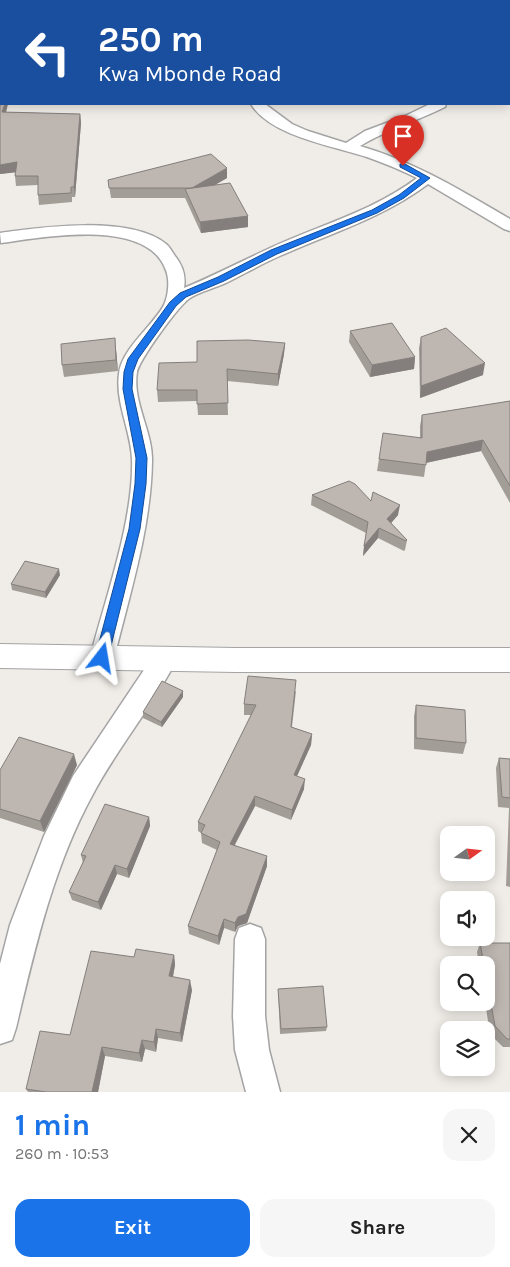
<!DOCTYPE html>
<meta charset="utf-8">
<style>
body{margin:0;font-family:Karla,sans-serif;background:#f6f6f6;color:#222;height:100vh;display:flex;flex-direction:column;font-size:19px;white-space:nowrap}
*{box-sizing:border-box;margin:0}
p{font-size:16px;color:#767676}
.icon{flex:none;width:28px;height:28px;fill:none;stroke:currentColor;stroke-width:2;stroke-linecap:round;stroke-linejoin:round}
.map{position:relative;height:1092px;overflow:hidden}
.side{display:flex;flex-direction:column;background:#fff;flex:1}
.side>*{flex:none}
.guide{position:absolute;left:0px;top:0px;width:510px;height:105px;box-shadow:0 2px 12px #0003;background:#1a4fa0;color:#fff;overflow:hidden}
.needle{width:32px;rotate:75deg}
.fabs{position:absolute;left:440px;top:826px;display:grid;gap:10px}
.fabs a{display:grid;place-items:center;width:55px;height:55px;border-radius:10px;background:#fff;box-shadow:0 2px 12px #0003;font-size:25px}
.pin{position:absolute;display:grid;place-items:center;width:42px;height:42px;color:#fff;margin:-51px -21px;border-radius:50% 50% 50% 0;rotate:-45deg;box-shadow:0 0 5px #0007}
.pin .icon{rotate:45deg}
.me{position:absolute;width:55px;margin:-28px;rotate:14deg;stroke-linejoin:round;filter:drop-shadow(0 0 4px #0008)}
.turn{display:flex;align-items:center;gap:18px;height:105px;padding:0 15px;font-size:22px}
.turn .icon{width:65px;height:65px;stroke-width:2.5}
.turn b{display:block;font-size:35px;line-height:42px}
.round{display:grid;place-items:center;flex:none;width:52px;height:52px;border-radius:15px;background:#f6f6f6}
.headline{display:flex;align-items:center;justify-content:space-between;height:85px;padding:0 15px}
h1{font-size:30px;font-weight:700;line-height:38px;color:#1a73e8}
.action{display:flex;gap:10px;margin-top:auto;padding:10px 15px}
.action a{flex:1;height:58px;border-radius:15px;background:#1a73e8;color:#fff;font-size:20px;font-weight:700;line-height:58px;text-align:center}
.action a+a{background:#f6f6f6;color:#222}
.map>svg:first-child{display:block}
.lines{fill:none;stroke-linecap:round;stroke-linejoin:round}
.minor-casing{stroke:#a4a4a4;stroke-width:3}
.tertiary-casing{stroke:#a4a4a4;stroke-width:2}
.minor{fill:#fff;fill-rule:evenodd}
.tertiary{fill:#fff;fill-rule:evenodd}
.wall{fill:#a39d98}
.shaded-wall{fill:#847f7c}
.building{fill:#bdb6b1;stroke:#847f7c}
.route{fill:#1a73e8;stroke:#114b97}
</style>
<div class="map">
<svg width="510" height="1092" viewBox="0 0 510 1092">
<rect width="100%" height="100%" fill="#f0ede8"/>
<g class="lines">
<g class="minor-casing">
<path id="minor" d="M155,0H167L168,1H156Z
M509,77H510V85H509Z
M251,104H265L292,124L308,131L346,143L365,131L405,116L430,104H446L445,107C417,121 386,130 360,146C415,162 462,191 510,219V231L504,229L428,184C384,217 332,233 282,255C263,263 246,273 228,282C216,288 201,291 190,298C178,306 140,359 137,372C132,402 153,432 152,461C151,528 130,593 114,658L111,665L102,668L93,665L90,658C105,599 134,520 132,459C131,431 115,402 119,374C121,349 153,326 164,305C169,294 170,278 165,268C145,218 43,237 1,243L0,233C43,227 130,215 166,244C170,247 172,252 175,256C183,266 186,276 184,288C213,276 240,262 268,249C319,225 372,212 417,178C401,170 384,163 367,157C334,146 270,136 251,104Z
M165,649L174,652L177,659C153,706 118,747 93,794C53,867 35,948 16,1028L12,1040L0,1044V964L10,925L44,836L73,776L156,652Z
M250,924L261,928L265,939V1016L269,1050L280,1092H246L235,1050L233,1016L235,939L239,928Z"/>
</g>
<g class="tertiary-casing">
<path id="tertiary" d="M0,644L236,648H510V672H236L0,668Z"/>
</g>
<use href="#minor" class="minor"/>
<use href="#tertiary" class="tertiary"/>
</g>
<path class="wall" d="M0,0L1,1L6,112L80,114L81,123L75,197H72V202L39,205L38,195V185L16,186L15,176V172L0,174Z
M394,0H450L452,1H397Z
M510,0V43H509V1Z
M227,178L215,185L248,216V227L201,233L186,200L185,198H111L108,180Z
M350,331L415,357L414,369L370,377L349,342Z
M421,337L483,375L420,398L419,348Z
M285,343L284,354L278,386L227,381L228,415H198L197,401L158,402L157,390Z
M116,350L118,371L64,377L62,365Z
M510,401V503L481,451L426,463L424,477L377,471L379,459L420,438V426L422,415Z
M312,495L371,501L398,515L391,523L407,540L405,550L404,551L378,538L363,556L366,533L311,505Z
M60,575L46,598L12,590L11,584Z
M296,691L292,727L312,734L311,745L297,776L304,789L291,820L255,806L235,845L267,866L247,923L238,926L235,932L224,928L219,945L189,934L188,926L217,850L202,843L201,833L198,831V822L251,715H244V704Z
M183,697L162,727L143,718V712Z
M416,705L466,743L463,754L414,749V716Z
M499,758L510,759V887L506,886L509,808L498,807L496,768Z
M77,765L44,832L0,818V770Z
M149,817L150,826L129,878L117,874L101,910L72,900L69,892L83,863L81,855Z
M480,943H510V1047H503L490,1034L485,1002H486V965H479L477,952Z
M174,955L175,965L173,977L192,990L182,1042L158,1038L156,1052L145,1049L142,1062L105,1056L98,1092H28L26,1089L134,957Z
M278,989L327,1027L326,1031L280,1034Z"/>
<path class="shaded-wall" d="M5,104H8L4,121L2,112Z
M80,114L81,123L75,197L74,187Z
M17,162L19,172L0,174V165Z
M227,168V178L192,198V188Z
M248,216V227L201,233L200,222Z
M115,338L116,350L118,371L116,360Z
M285,343L284,354L278,386V374Z
M415,357L414,369L370,377L372,365Z
M485,363L483,375L420,398L421,386Z
M483,440L481,451L425,463L427,452Z
M400,505L398,515L386,529L387,519Z
M379,528L378,538L363,556L364,546Z
M59,569L60,575L46,598L45,592Z
M183,691V697L162,727L161,722Z
M312,734L311,745L293,785L294,775Z
M74,754L77,765L44,832L40,821Z
M305,779L304,789L291,820L292,810Z
M255,796V806L230,853V844Z
M149,817L150,826L129,878L127,869Z
M267,856V866L247,923L238,926L235,932V923Z
M115,865L117,874L101,910L98,902Z
M224,919V928L219,945L218,936Z
M174,955L175,965L171,986L169,976Z
M190,980L192,990L182,1042L180,1033Z
M156,1029L158,1038L156,1052L154,1042Z
M142,1040L145,1049L142,1062L139,1053Z
M102,1047L105,1056L98,1092H92Z"/>
<path class="building" d="M0,0H89L90,1H1V2L0,3Z
M414,0H450L452,1H417Z
M485,0H510V34H509V1H483Z
M1,6V65H0V7Z
M1,66V104H5L2,112L80,114L74,187H71V193L38,195V176H15L17,162L0,165V72Z
M211,154L227,168L192,188H109L108,180Z
M230,183L248,216L200,222L185,189Z
M392,323L415,357L372,365L350,331Z
M446,328L485,363L421,386V337Z
M115,338L116,360L62,365L61,344Z
M248,340L285,343L278,374L227,369L228,403L197,404V390H157L159,363L197,362V341Z
M510,401V486L483,440L427,452L426,465L379,459L383,433L422,438V415Z
M349,481L355,484L371,501L373,492L400,505L387,519L407,540L406,541L379,528L364,546L368,522L312,495Z
M25,561L59,569L45,592L11,584Z
M248,676L296,680L291,727L312,734L294,775L305,779L292,810L255,796L230,844L267,856L246,914L238,917L235,923L224,919L218,936L188,926L220,842L201,833L205,825L198,822L256,705L244,704Z
M162,681L183,691L161,722L143,712Z
M416,705L465,710L466,743L416,738Z
M19,737L74,754L40,821L0,809V770Z
M499,758L510,759V798L502,797Z
M105,804L149,817L127,869L115,865L98,902L69,892L86,856L81,855Z
M480,943H510V1039H507L495,1026L486,977V965H484Z
M136,949L174,955L169,976L190,980L180,1033L156,1029L154,1042L142,1040L139,1053L102,1047L92,1092H46L26,1089L40,1031L70,1035L91,951L134,957Z
M323,986L327,1027L281,1029L278,989Z"/>
<path class="route" d="M400,164H405L430,178L404,198L377,213L277,254L224,281L186,297L176,306L138,359L133,372L132,389L147,458L146,484L140,529L108,658L106,661H97L95,658L129,529L135,484L136,458L123,389L124,372L128,359L170,302L180,293L218,277L271,250L372,210L399,195L421,178L400,167Z"/>
</svg>
<div class="fabs">
<a><svg class="needle" viewBox="-14 -14 28 28"><path d="M0-13l5 13h-10z" fill="#e53935"/><path d="M0 13l5-13h-10z" fill="#767676"/></svg></a>
<a><svg class="icon" aria-label="sound" viewBox="0 0 24 24"><path d="M4 9h4l5-4v14l-5-4H4zM17 9q2 3 0 6"/></svg></a>
<a><svg class="icon" aria-label="search" viewBox="0 0 24 24"><circle cx="10" cy="10" r="6"/><path d="M15 15l6 6"/></svg></a>
<a><svg class="icon" aria-label="layers" viewBox="0 0 24 24"><path d="M12 4l9 5-9 5-9-5zM3 14l9 5 9-5"/></svg></a>
</div>
<div class="pin" style="left:403px;top:166px;background:#d93025"><svg class="icon" aria-label="arrive" viewBox="0 0 24 24"><path d="M6 21V4h12l-3 4 3 4H6"/></svg></div>
<svg class="me" style="left:102px;top:658px" viewBox="-20 -20 40 40"><path d="M0-17L14 15 0 8-14 15z" fill="#1a73e8" stroke="#fff" stroke-width="4"/></svg>
<div class="guide">
<div class="turn"><svg class="icon" aria-label="left" viewBox="0 0 24 24"><path d="M17 20v-9H6M10 6l-5 5 5 5"/></svg><div><b>250 m</b>Kwa Mbonde Road</div></div>
</div>
</div>
<section class="side">
<div class="headline"><div><h1>1 min</h1><p>260 m · 10:53</p></div><a class="round"><svg class="icon" aria-label="close" viewBox="0 0 24 24"><path d="M6 6l12 12M18 6L6 18"/></svg></a></div>
<div class="action"><a>Exit</a><a>Share</a></div>
</section>
